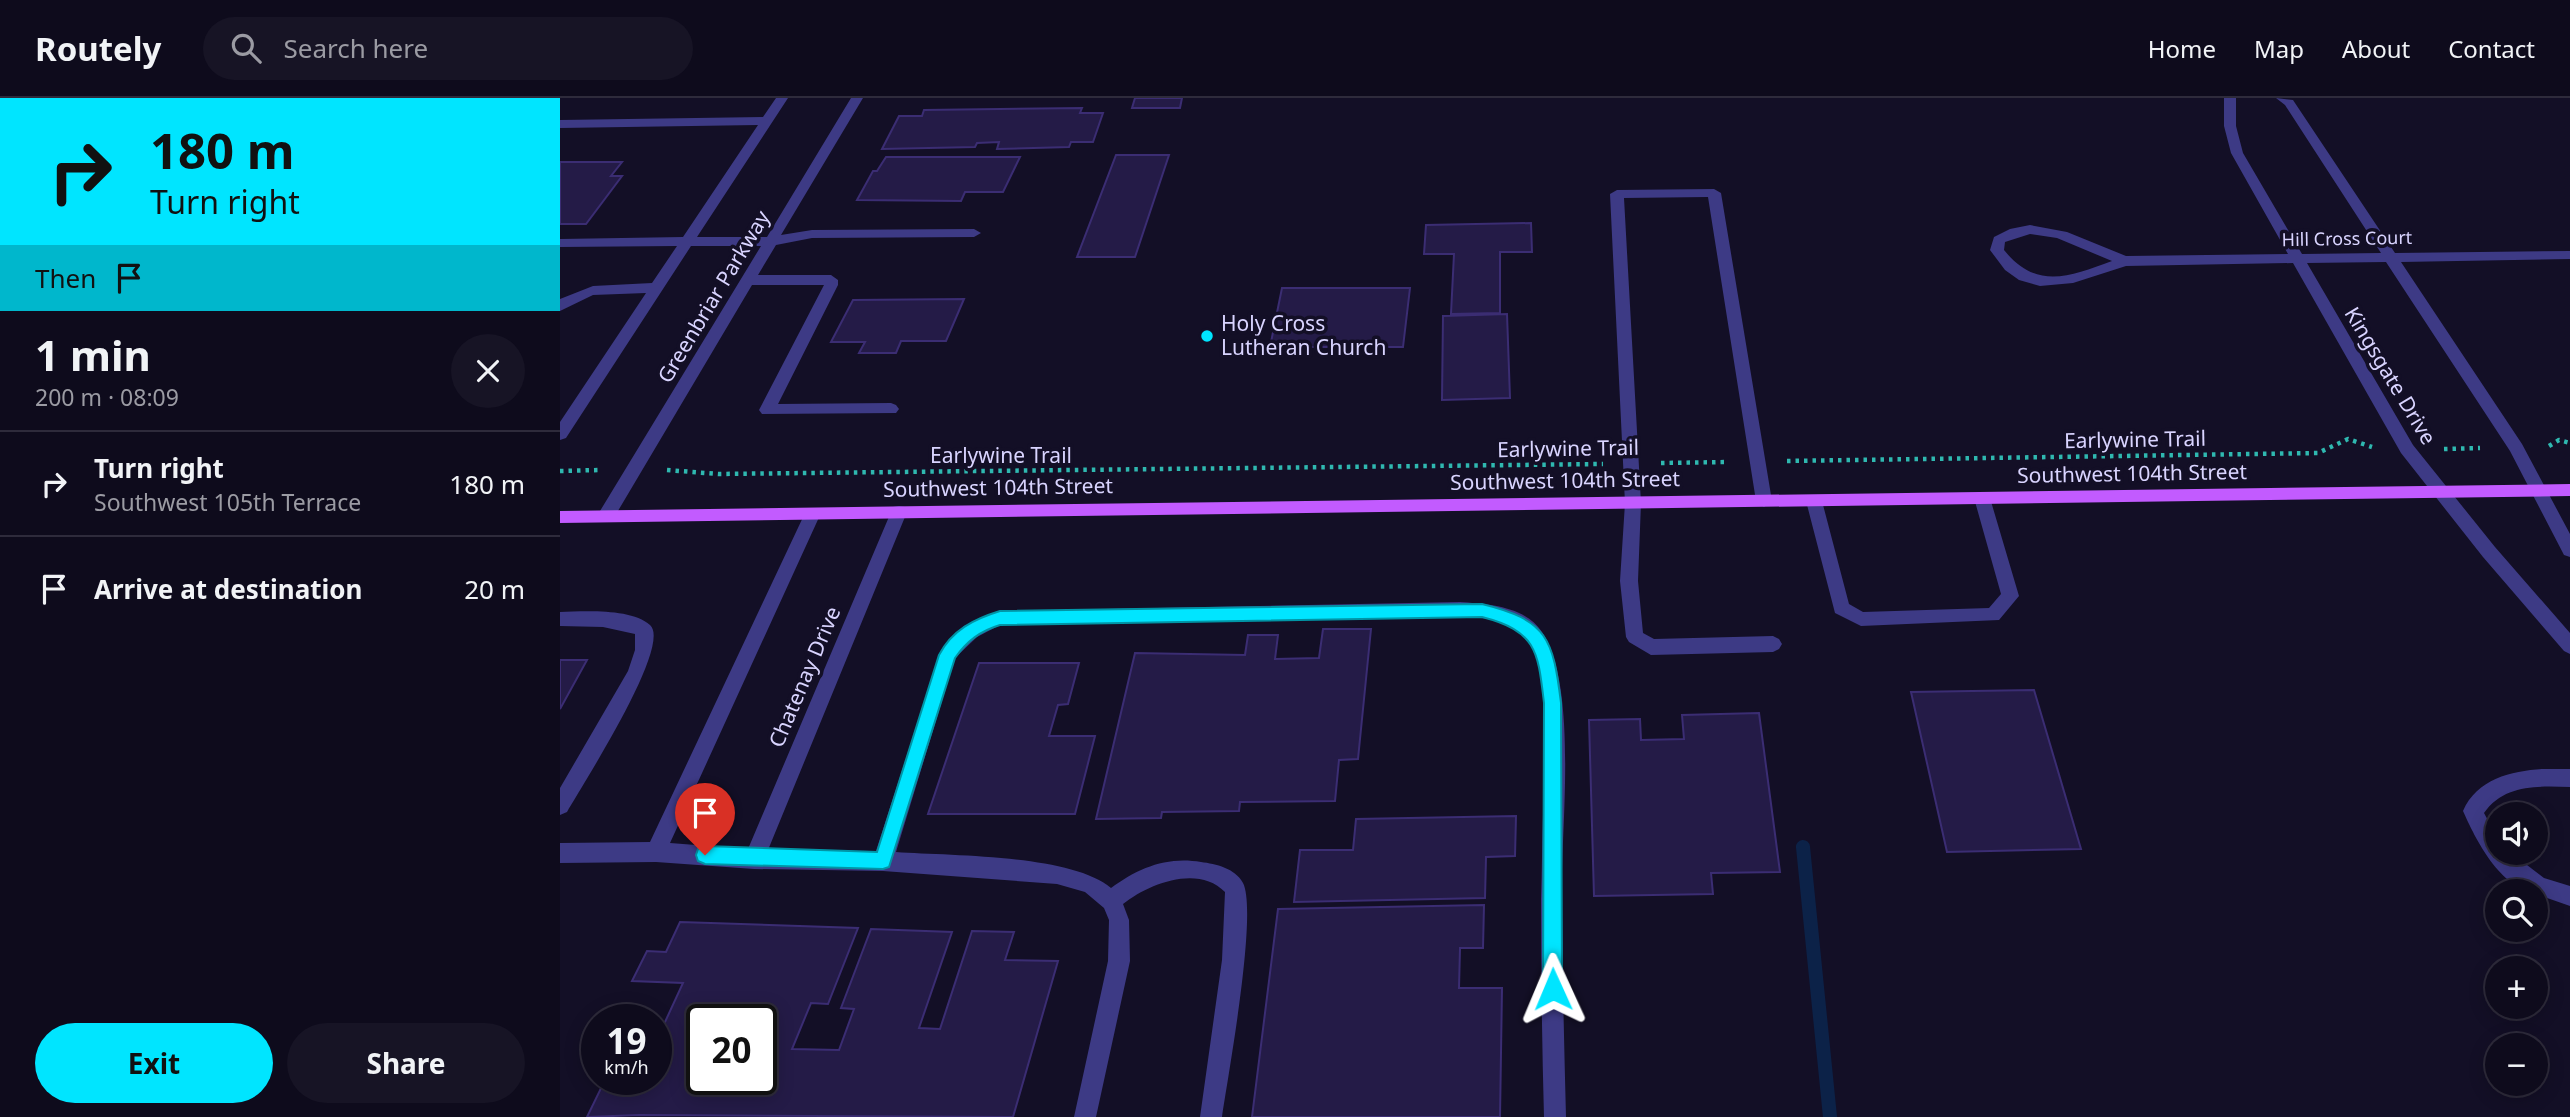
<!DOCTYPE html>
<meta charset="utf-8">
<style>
body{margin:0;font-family:"Noto Sans",sans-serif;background:#171425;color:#f1f3f6;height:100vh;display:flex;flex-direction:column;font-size:26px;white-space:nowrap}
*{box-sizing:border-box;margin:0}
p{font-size:23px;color:#9b9ba3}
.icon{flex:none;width:38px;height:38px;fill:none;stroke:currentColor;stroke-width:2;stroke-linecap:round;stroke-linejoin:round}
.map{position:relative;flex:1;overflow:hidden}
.panel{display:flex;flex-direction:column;background:#0e0b1c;width:560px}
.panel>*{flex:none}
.banner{background:#00e5ff;color:#111;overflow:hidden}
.fabs{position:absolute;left:1925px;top:704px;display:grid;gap:14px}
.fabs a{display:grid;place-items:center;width:63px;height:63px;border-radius:50%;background:#0e0b1c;box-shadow:0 4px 18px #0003,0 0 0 2px #2e2b3b;font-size:35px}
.speed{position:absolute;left:21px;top:906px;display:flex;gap:14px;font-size:35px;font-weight:700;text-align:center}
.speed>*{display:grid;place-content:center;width:91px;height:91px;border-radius:50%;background:#0e0b1c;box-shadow:0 4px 18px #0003,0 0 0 2px #2e2b3b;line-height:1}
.speed small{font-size:18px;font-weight:400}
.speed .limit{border:4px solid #111;border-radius:10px;background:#fff;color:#111}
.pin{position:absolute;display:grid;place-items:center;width:60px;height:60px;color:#fff;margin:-72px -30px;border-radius:50% 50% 50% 0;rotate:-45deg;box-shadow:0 0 7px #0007}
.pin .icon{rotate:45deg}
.me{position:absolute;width:77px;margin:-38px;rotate:359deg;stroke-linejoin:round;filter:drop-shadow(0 0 5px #0008)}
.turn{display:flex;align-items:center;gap:24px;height:147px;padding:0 35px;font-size:32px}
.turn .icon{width:91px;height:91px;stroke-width:2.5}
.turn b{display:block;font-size:49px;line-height:60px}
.then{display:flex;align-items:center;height:66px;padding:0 35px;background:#0003;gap:14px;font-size:26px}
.round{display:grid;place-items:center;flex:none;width:74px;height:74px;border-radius:37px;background:#171425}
.head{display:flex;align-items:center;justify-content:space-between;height:119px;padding:0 35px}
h1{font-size:42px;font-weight:700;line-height:52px}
.action{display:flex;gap:14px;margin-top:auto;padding:14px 35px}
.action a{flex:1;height:80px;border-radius:42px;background:#00e5ff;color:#111;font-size:28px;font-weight:700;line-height:80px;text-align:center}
.action a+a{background:#171425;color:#f1f3f6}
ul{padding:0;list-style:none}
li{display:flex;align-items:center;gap:21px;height:105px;padding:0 35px;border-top:2px solid #2e2b3b}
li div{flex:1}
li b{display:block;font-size:26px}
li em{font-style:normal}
header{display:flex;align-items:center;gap:42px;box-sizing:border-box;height:98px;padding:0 35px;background:#0e0b1c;border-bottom:2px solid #2e2b3b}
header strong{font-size:33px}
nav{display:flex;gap:38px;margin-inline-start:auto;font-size:24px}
.search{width:490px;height:63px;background:#171425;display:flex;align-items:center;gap:18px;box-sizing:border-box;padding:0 24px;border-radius:38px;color:#9b9ba3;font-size:26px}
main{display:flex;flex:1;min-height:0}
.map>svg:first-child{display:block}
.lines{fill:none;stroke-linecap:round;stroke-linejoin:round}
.stream{stroke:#0c2248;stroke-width:14}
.building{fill:#241b47;stroke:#3b2d73;stroke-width:2;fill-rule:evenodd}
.path{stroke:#2fb8b0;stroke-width:4.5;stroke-dasharray:3.5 5;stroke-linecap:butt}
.minor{fill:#3d3a85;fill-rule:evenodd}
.major{fill:#c25bff;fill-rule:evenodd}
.route{fill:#00e5ff;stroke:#0095a6;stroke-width:2}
.poi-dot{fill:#00e5ff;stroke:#130f26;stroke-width:2.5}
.labels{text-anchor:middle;stroke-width:7;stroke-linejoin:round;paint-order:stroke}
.far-street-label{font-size:18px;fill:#d9d4ff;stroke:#130f26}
.street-label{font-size:21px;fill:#d9d4ff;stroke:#130f26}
.poi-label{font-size:21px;fill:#d9d4ff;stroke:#130f26;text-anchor:start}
</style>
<header>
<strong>Routely</strong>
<div class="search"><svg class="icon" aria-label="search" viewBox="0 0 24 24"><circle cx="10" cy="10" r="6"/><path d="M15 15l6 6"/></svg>Search here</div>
<nav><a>Home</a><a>Map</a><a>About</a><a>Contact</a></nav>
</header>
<main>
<section class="panel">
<div class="banner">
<div class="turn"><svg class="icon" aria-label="right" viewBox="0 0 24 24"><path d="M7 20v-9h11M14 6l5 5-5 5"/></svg><div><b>180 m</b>Turn right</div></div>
<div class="then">Then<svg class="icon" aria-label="arrive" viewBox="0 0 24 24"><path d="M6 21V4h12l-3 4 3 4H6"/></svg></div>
</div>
<div class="head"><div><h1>1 min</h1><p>200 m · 08:09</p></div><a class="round"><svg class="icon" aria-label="close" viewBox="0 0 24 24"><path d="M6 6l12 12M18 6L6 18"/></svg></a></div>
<ul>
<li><svg class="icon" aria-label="right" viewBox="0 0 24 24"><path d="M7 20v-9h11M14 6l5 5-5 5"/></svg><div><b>Turn right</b><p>Southwest 105th Terrace</p></div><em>180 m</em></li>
<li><svg class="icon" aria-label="arrive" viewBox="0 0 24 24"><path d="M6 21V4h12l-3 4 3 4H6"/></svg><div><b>Arrive at destination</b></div><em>20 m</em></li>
</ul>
<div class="action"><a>Exit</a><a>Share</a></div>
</section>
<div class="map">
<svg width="2010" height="1019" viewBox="0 0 2010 1019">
<rect width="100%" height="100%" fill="#130f26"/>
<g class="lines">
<path class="stream" d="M1243,749L1270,1019"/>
</g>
<path class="building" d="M575,0H622L620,10H572Z
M522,10L520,15H543L533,44H511L509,49L437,51L439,44L417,45L415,49L322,51L339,18H362L364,12Z
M556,57H609L575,159H517Z
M326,59H460L443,94H405L401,103L297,102L313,73H317Z
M0,64H62L51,78H62L26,126H0Z
M971,125L972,154H940V215L891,216L894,156H864L866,127Z
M722,190H850L843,249H710Z
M404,201L386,243H341L336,255H299L305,244H271L293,202Z
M947,216L950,300L882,302L883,218Z
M763,531H811L798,661L779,662L775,703L680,704L679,713L602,714L601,720L536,721L575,555L685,557L688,537H718L715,561L759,560Z
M0,562H27L0,611Z
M419,565H519L508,606L498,607L489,638H535L515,716H368Z
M1474,592L1521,751L1387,754L1351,594Z
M1199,615L1220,774L1151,775L1153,796L1034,798L1029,622L1080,621L1081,642L1124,641L1122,617Z
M956,718L955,758L926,759L925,800L734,804L740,752H793L796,721Z
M924,807L923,850H900L899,890H942L940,1019H692L718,811Z
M120,824L298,830L268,906L251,905L232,951L279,952L294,911L281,910L311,831L392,834L359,930L380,931L412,833L454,834L445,862L498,863L453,1019L79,1017L27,1019L45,982H96V937H99L123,885L72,883L87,853L106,854ZM142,922H201V982H142Z"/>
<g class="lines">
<path class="path" d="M1989,348L1999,342L2010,345
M1884,351L1920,350
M1227,363L1758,355L1788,341L1812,349
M1101,365L1169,364
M107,372L158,376L1043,366
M0,373L39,372"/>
<path class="minor" d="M216,0H228L137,139H207L291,0H303L221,137L252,132L414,131L421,135L414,139L252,140L216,147L198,177H271L278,182V187L218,306L331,305L336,307L339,311L336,315L202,316L199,312L264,187H192L52,423H40L38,418L40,413L201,148H131L6,340L0,342V324L86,195L33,197L0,213V201L33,188L92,185L117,148L0,149V141L123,139L198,27L0,30V22L203,19Z
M1664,0H1676V28L1683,55L1742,156L1821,155L1725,7L1716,0L1733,2L1835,155L2010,153V161L1841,164L1962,346L2010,436V459L2004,457L1950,353L1826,164L1747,165L1853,347L1935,449L2010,535V556L2004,553L1923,459L1841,355L1733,165L1566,168L1513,185L1480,188L1459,182L1445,172L1430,152L1434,139L1450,131L1470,127L1507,134L1566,158L1728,156L1671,55L1664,28ZM1470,136L1497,140L1552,163C1509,179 1476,192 1444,152L1445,144Z
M1154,91L1161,95L1212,403L1204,409L1196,403L1148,99L1064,100L1081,405L1078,483L1083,535L1094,541L1213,538L1219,541L1222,546L1219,551L1213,554L1091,557L1069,544L1066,539L1060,483L1065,405L1050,96L1057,92Z
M1422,394L1430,400L1459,498L1439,522L1301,528L1275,515L1246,403L1248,399H1260L1262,403L1289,506L1303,514L1429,510L1441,496L1414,400Z
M339,408L345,409L347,414L208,752L316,753L381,552L404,528L440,513L900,504C928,506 965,508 982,534C1017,586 1002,721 1002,785C1002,863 1004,941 1006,1019H984C982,946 981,874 981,801C982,772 982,744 983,716C984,671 995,579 968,543C950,517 913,519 885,519L440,527L417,539L395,560L336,754C391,758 511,756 551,790C578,770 607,758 641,764C656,766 675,770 683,785C698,814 668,978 662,1019H640L662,862L665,794C638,766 588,786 563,806L569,822L570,863L536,1019H514L548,863L549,822L544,810L525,794L497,786L323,773L194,771L96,764L0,765V745L90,744L245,415L247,410H259L261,415L110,745L188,751L331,414L333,409Z
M0,514C23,513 72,510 90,527C113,547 21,689 7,714L0,717V690L68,573L75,552V536L43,529L0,528Z
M1982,671H2010V689C1978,688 1944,686 1924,715L1937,739V754H1950L1984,780L2010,788V808L1976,796V793C1941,793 1915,740 1903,713C1917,681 1951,673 1982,671Z"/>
<path class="major" d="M2010,386V398L0,425V413Z"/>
</g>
<path class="route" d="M922,506C988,522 993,541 1001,605L1002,891L1000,898L993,901L986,898L983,891L984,605C978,554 977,533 922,519L440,527C420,533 407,543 395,560L329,769L323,771L145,766L138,763L136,757L138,751L145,748L317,754L379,557C392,532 414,521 440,513Z"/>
<circle class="poi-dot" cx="647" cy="238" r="7"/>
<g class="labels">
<g class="far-street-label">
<text transform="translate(1787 141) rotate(-1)" y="6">Hill Cross Court</text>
</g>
<g class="street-label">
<text transform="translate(154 199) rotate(-59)" y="7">Greenbriar Parkway</text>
<text transform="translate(1830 278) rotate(59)" y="7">Kingsgate Drive</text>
<text transform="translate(1575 342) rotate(-1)" y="7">Earlywine Trail</text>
<text transform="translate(1008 351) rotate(-1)" y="7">Earlywine Trail</text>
<text x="441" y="365">Earlywine Trail</text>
<text transform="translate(1572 376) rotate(-1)" y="7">Southwest 104th Street</text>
<text transform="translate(1005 383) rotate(-1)" y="7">Southwest 104th Street</text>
<text transform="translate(438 390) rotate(-1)" y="7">Southwest 104th Street</text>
<text transform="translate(245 579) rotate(-67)" y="7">Chatenay Drive</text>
</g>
<g class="poi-label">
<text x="661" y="233">Holy Cross<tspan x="661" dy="24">Lutheran Church</tspan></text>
</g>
</g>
</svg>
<div class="fabs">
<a><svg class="icon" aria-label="sound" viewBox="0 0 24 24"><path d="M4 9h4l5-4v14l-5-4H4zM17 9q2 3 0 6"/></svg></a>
<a><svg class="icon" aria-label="search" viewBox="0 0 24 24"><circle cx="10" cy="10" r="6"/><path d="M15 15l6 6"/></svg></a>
<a>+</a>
<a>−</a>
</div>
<div class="speed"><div>19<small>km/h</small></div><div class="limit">20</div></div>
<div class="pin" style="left:145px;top:757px;background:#d93025"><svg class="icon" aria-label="arrive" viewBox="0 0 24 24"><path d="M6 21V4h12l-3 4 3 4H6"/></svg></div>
<svg class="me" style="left:993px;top:891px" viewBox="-20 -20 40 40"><path d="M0-17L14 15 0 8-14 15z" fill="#00e5ff" stroke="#fff" stroke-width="4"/></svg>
</div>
</main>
